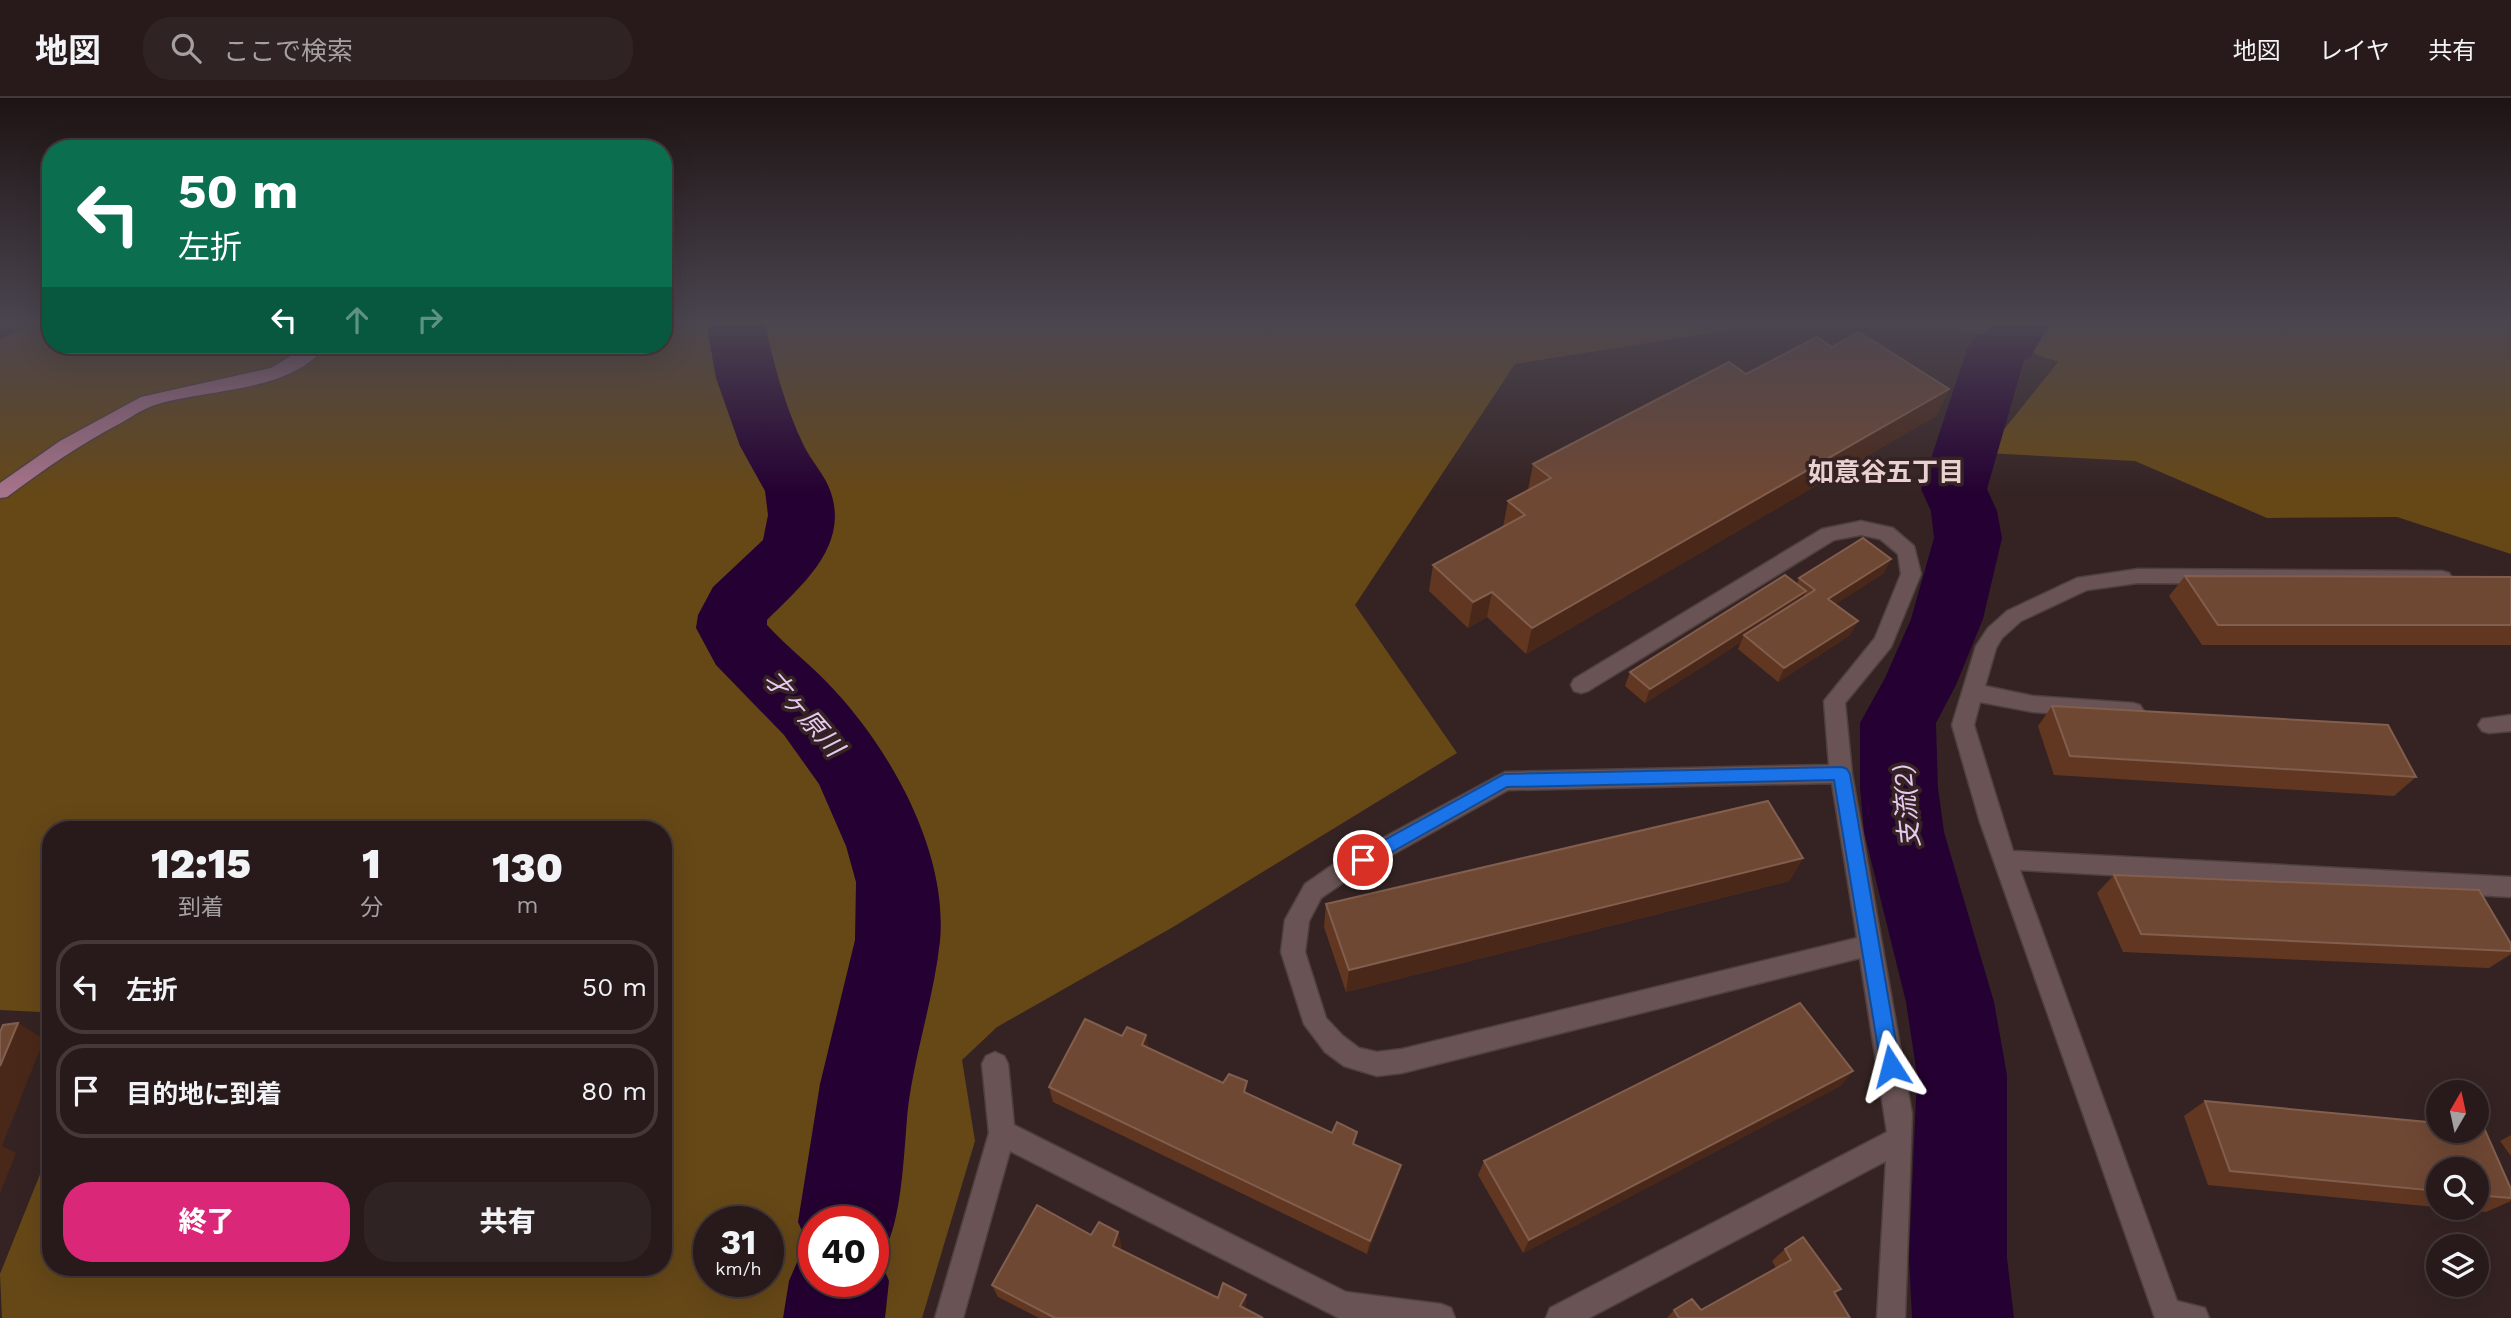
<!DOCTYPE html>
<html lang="ja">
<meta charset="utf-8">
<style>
body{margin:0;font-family:"Work Sans","Noto Sans JP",sans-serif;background:#302323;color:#f1f3f6;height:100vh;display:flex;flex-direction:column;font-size:26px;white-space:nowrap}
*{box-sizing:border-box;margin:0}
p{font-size:23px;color:#a5a1a2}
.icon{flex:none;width:38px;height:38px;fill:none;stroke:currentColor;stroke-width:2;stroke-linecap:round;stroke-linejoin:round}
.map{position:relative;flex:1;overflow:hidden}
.sheet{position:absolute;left:42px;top:723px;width:630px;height:455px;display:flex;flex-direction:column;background:#281a1a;border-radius:28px;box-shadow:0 7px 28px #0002,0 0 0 2px #443839}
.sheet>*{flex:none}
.guide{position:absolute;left:42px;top:42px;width:630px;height:214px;border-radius:28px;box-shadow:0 7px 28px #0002,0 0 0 2px #443839;background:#0b6e4f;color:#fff;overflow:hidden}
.needle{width:46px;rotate:9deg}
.fabs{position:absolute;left:2426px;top:982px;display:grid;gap:14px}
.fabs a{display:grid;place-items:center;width:63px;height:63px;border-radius:50%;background:#281a1a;box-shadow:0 7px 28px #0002,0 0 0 2px #443839;font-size:35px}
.speed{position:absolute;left:693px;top:1108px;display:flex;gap:14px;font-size:35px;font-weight:700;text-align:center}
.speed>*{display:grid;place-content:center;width:91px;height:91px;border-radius:50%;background:#281a1a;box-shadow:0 7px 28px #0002,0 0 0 2px #443839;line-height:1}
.speed small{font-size:18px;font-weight:400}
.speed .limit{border:10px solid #d22;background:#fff;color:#111}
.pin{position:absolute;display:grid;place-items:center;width:60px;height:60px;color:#fff;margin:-30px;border:4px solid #fff;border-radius:50%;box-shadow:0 2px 7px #0007}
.me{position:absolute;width:77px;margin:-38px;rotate:351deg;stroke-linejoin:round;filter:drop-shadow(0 0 5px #0008)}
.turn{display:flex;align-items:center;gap:24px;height:147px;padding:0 21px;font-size:32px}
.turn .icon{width:91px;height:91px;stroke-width:2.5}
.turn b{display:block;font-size:49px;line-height:60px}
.lanes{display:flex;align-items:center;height:66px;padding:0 21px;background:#0003;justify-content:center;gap:35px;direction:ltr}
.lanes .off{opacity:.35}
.eta{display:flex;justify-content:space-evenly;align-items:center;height:119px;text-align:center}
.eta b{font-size:42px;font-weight:800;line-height:49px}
.button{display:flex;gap:14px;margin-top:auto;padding:14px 21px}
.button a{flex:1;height:80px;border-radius:28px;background:#db2777;color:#fff;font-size:28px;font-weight:800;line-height:80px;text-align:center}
.button a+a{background:#302323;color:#f1f3f6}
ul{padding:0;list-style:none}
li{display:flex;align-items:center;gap:21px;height:94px;margin:0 14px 10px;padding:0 7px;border:4px solid #443839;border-radius:28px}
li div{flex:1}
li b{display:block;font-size:26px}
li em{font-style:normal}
header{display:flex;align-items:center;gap:42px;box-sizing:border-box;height:98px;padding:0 35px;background:#281a1a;border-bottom:2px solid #443839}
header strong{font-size:33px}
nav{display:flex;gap:38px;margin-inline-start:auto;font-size:24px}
.search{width:490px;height:63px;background:#302323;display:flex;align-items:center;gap:18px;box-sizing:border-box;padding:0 24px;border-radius:28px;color:#a5a1a2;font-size:26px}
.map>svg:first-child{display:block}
.forest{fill:#664817;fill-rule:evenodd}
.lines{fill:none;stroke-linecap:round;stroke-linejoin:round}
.river{fill:#250032;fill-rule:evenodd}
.minor-casing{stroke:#4f4040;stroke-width:3}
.major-casing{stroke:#4f4040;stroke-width:3}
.minor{fill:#695354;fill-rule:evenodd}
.major{fill:#a6738a;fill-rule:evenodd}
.wall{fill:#623721;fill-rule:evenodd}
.shaded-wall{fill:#4a2819}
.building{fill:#6f4834;stroke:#815e4d;stroke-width:2}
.route{fill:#1a73e8;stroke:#114b97;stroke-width:2}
.labels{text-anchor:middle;stroke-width:7;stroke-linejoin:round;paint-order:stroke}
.neighbourhood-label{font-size:26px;font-weight:bold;fill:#ead1d1;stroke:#352323}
.water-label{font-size:26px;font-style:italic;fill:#e6c9f1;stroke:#352323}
</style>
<header>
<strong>地図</strong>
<div class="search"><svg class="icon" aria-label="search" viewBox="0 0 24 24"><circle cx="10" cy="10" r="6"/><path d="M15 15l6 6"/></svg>ここで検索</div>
<nav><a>地図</a><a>レイヤ</a><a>共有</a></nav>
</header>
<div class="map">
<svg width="2511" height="1220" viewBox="0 0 2511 1220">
<rect width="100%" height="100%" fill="#352323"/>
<path class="forest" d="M34,224H51V247H663V224H1781L1515,266L1355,507L1457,655L1173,829L997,929L962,962L975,1043L922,1220H2L0,1176L51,1049V1169H663V732H51V918L40,914L0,912V241ZM709,1124H768V1183H709ZM814,1124H873V1183H814Z
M1860,224H2511V456L2397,419L2267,420L2135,363L1985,355L2058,264L1968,233Z"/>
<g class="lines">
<path class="river" d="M706,224H764C774,266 785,309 804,348C812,364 826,378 831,395C849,449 801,488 767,522V527C789,551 815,570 836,594C893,656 948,756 940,843C934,899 915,954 908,1010C904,1046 903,1134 879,1159L889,1183L885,1220H783L789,1183L804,1148L808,1146L798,1124L820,986L855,842L856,784L846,748L819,686L784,637L716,567L696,530L698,517L713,489L763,442L768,417L765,393L740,348L716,280ZM814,1124H873V1183H814Z
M1992,224H2051L2030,260L2024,262L1987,391L1997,413L2002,440L1983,521L1956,587L1936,625L1938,690L1944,734L1994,904L2007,977V1160L2014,1220H1912L1909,1160L1917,977L1906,904L1864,734L1860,690V625L1885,580L1911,521L1934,440L1931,413L1921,391L1967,251L1976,238L1987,234Z"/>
<g class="minor-casing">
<path id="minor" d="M1861,423L1893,430L1914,448L1921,476L1891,549L1845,605L1852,676L1912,1016L1905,1220H1877L1886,1063L1589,1220H1546L1550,1210L1887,1034L1860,860L1402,975L1377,978L1344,968L1325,954L1304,926L1281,854L1285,822L1305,786L1331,768L1505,674L1829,667L1824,603L1875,540L1901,476L1898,456L1880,441L1861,437L1834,442L1588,593L1581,595L1574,593L1571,587L1574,581L1822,431ZM1832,685L1857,840L1402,951L1377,954L1359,950L1343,938L1326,920L1305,854L1309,823L1321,800L1347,782L1508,692Z
M2138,471L2442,473L2449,475L2452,480L2449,485L2442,487L2138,485L2087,492L2021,523L2002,540L1996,550L1985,588L2033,598L2133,605L2140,607L2144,613L2140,619L2133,621L2033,614L1980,604L1974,627L2013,753L2511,779V799L2020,772L2177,1203L2205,1210L2209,1220H2155L1980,724L1952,627L1976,548L1988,530L2007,513L2077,480Z
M2511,617V633L2489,635L2482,633L2478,627L2482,621Z
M995,954L1004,958L1008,966L1014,1027L1346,1194L1441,1206L1451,1210L1455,1220H1339L1010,1053L963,1220H935L989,1035L982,966L986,958Z"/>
</g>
<g class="major-casing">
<path id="major" d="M309,247H326C292,296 203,290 152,308C141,312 130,320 119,326C79,347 43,372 7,399L0,400V385L60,343L141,299L271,270Z"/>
</g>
<use href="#minor" class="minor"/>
<use href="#major" class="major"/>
</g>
<path class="wall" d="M1832,249L1949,291L1936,318L1526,556L1487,519L1468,530L1429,493L1433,467L1503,429L1508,403L1528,392L1533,366L1746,276Z
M1884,475L1835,506L1858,523L1850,537L1778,584L1738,551L1741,544L1645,605L1625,588L1630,574L1797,486L1799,480Z
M2185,478L2511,479V547H2202L2169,498Z
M2052,608L2416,679L2394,698L2054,677L2038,628Z
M1803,760L1789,783L1346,894L1324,829L1326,806Z
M2114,777L2511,846V856L2489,870L2123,854L2097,795Z
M1146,937L1148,950L1355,1046L1397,1081L1367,1156L1053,1004L1049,989L1122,938Z
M1853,973L1840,988L1523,1155L1478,1077L1484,1063Z
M2205,1003L2438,1025V1032H2476V1029L2484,1030L2511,1091V1103L2486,1114L2208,1087L2184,1018ZM2438,1071H2476V1110H2438Z
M2511,1037V1058L2500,1043Z
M1118,1134L1121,1147L1120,1152L1218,1200L1246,1197V1209L1245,1211L1263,1220H1039L998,1199L992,1187L1091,1137Z
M1785,1151L1841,1191L1835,1196L1850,1220H1667L1674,1212H1701L1776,1170L1772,1163Z"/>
<path class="shaded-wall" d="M1949,291L1936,318L1526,556L1532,530Z
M1891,461L1884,475L1822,515L1828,501Z
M1806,493L1800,507L1744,537L1741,544L1645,605L1650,591Z
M1492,494L1487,519L1468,530L1473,504Z
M1858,523L1850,537L1778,584L1784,570Z
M1803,760L1789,783L1346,894L1349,872Z
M18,925L44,941L2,1048L16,1055L0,1095V968Z
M1146,937L1148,953L1142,947Z
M1853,973L1840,988L1523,1155L1529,1142Z
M1401,1067L1397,1081L1367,1156L1370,1143Z
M1118,1134L1121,1147L1116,1161L1113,1148Z
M1246,1197V1209L1240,1220V1208Z"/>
<path class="building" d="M1859,234L1949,291L1532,530L1492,494L1473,504L1433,467L1525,417L1508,403L1551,380L1533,366L1729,264L1746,276L1817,239L1832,249Z
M1863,440L1891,461L1828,501L1858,523L1784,570L1744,537L1815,492L1799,480Z
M1785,477L1806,493L1650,591L1630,574Z
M2185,478L2511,479V527H2218Z
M2052,608L2388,627L2416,679L2070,658Z
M1768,703L1803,760L1349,872L1326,806Z
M2114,777L2479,792L2511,846V853L2141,836Z
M1800,905L1853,973L1529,1142L1484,1063Z
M1085,921L1122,938L1127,929L1146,937L1142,947L1223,985L1229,976L1247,983L1244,994L1332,1035L1337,1024L1357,1034L1353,1046L1401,1067L1370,1143L1049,989Z
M18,925L0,968V934L3,927Z
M2205,1003L2438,1025V1032H2476V1029L2484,1030L2511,1091V1100L2476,1097V1071H2438V1093L2230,1073Z
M1037,1107L1091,1137L1099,1124L1118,1134L1113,1148L1218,1200L1223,1185L1246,1197L1240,1208L1263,1220H1055L992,1187Z
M1803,1139L1841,1191L1834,1194L1850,1220H1679L1674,1212L1692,1201L1701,1212L1791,1162L1785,1151Z"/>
<linearGradient id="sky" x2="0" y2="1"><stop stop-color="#1d1313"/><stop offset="0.57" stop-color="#4b4550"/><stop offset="1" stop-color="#4b4550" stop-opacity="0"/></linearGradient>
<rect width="2511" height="395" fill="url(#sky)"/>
<path class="route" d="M1842,669L1847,671L1850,676L1900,968L1898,974L1891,977L1884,974L1881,968L1834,682L1507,689L1369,767L1363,769L1357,767L1354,762L1357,757L1504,676Z"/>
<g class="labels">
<g class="neighbourhood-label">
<text x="1886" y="383">如意谷五丁目</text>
</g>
<g class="water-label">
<text transform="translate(804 615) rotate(49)" y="9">才ヶ原川</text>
<text transform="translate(1906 708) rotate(-96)" y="9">支流(2)</text>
</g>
</g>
</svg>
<div class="fabs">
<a><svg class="needle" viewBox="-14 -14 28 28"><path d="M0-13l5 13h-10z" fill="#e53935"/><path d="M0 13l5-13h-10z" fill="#a5a1a2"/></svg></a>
<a><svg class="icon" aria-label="search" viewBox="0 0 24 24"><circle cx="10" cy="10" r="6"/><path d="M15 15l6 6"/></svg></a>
<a><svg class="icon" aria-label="layers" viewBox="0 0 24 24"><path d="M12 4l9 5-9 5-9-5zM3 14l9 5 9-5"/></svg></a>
</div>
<div class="speed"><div>31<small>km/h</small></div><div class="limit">40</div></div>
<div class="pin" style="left:1363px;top:762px;background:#d93025"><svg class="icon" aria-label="arrive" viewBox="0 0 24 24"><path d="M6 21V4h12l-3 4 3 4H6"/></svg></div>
<svg class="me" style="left:1891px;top:968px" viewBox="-20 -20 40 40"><path d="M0-17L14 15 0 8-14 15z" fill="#1a73e8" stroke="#fff" stroke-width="4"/></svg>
<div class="guide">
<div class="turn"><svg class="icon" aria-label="left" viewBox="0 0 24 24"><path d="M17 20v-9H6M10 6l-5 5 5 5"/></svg><div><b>50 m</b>左折</div></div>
<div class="lanes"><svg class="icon" aria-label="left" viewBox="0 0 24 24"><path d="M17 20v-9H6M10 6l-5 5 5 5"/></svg><svg class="icon off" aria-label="ahead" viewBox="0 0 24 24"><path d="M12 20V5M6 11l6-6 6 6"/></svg><svg class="icon off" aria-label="right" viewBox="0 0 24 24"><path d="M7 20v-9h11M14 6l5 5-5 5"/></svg></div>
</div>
<section class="sheet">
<div class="eta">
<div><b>12:15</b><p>到着</p></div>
<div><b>1</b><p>分</p></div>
<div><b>130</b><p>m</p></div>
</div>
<ul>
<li><svg class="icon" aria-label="left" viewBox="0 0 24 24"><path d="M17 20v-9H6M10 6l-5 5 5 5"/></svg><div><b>左折</b></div><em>50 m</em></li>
<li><svg class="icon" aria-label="arrive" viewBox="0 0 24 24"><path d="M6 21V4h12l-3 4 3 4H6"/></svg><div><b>目的地に到着</b></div><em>80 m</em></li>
</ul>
<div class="button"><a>終了</a><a>共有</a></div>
</section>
</div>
